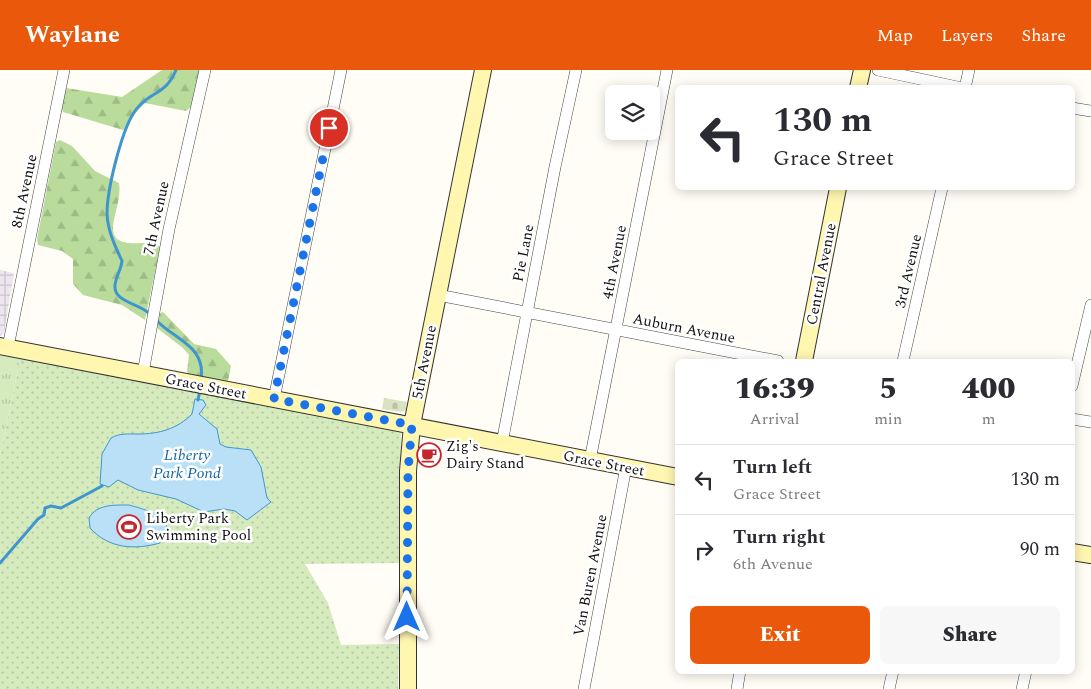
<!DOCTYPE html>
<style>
body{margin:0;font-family:Spectral,serif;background:#f7f7f7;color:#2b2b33;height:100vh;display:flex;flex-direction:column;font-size:19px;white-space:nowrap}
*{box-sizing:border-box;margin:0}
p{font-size:16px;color:#7c7c81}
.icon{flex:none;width:28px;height:28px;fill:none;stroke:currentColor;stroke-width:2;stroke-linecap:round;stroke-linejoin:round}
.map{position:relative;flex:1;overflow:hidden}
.drawer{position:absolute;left:675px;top:289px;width:400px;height:315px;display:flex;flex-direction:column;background:#fff;border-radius:8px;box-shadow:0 2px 12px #0003}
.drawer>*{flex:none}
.top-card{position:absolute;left:675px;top:15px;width:400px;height:105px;border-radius:8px;box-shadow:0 2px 12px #0003;background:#fff;color:#2b2b33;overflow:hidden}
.fabs{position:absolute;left:605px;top:15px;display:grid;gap:10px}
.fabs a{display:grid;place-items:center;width:55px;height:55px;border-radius:8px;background:#fff;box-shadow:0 2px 12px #0003;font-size:25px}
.pin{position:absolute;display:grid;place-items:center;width:42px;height:42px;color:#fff;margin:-21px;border:2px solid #fff;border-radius:50%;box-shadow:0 1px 5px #0007}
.me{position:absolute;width:55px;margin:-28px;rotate:0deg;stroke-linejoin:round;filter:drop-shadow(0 0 4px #0008)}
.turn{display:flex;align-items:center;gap:18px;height:105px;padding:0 15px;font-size:22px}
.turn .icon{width:65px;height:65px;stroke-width:2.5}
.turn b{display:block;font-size:35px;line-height:42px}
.eta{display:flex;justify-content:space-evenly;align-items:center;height:85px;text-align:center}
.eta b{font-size:30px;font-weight:800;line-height:35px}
.cta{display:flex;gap:10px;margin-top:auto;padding:10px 15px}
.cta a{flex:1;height:58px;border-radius:8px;background:#ea580c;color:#fff;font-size:20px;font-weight:800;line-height:58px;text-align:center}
.cta a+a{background:#f7f7f7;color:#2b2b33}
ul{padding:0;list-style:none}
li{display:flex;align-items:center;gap:15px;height:70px;padding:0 15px;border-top:1px solid #e1e1e2}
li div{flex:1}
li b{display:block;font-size:19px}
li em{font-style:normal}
header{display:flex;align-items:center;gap:30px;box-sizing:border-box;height:70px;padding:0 25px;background:#ea580c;color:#fff}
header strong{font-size:24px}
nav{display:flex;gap:28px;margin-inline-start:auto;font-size:18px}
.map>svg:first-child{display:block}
.industrial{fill:url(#industrial-grid)}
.grass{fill:url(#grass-tufts)}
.forest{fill:url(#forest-firs)}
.cemetery{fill:url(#cemetery-stones)}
.park{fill:url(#park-dots)}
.water{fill:#b9e0f7;stroke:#3f96cf}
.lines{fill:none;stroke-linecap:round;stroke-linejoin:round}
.stream{stroke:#3f96cf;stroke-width:3}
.street-casing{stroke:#444;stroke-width:12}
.secondary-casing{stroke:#333;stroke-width:18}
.street{stroke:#fff;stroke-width:11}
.secondary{stroke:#fff6b0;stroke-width:16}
.route{stroke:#1a73e8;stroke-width:9;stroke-dasharray:0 16.2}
.labels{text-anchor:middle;stroke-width:5;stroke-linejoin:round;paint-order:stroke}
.street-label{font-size:15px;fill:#111;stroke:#fff}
.poi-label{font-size:15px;fill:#111;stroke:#fff;text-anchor:start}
.water-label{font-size:16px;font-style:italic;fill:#1768a6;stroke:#fff}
</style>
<header>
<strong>Waylane</strong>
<nav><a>Map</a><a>Layers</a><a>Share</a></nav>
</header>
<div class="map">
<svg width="1091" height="619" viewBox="0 0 1091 619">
<defs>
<pattern id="industrial-grid" width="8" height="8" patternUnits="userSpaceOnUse" patternTransform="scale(1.25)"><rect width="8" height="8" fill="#eee6ef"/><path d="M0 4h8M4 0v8" fill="none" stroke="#cbc4cc"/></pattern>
<pattern id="grass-tufts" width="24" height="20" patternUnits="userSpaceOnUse" patternTransform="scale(1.25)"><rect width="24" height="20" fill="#d5ebbd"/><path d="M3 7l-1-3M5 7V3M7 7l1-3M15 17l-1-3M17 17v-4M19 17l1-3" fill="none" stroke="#b6c8a1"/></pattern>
<pattern id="forest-firs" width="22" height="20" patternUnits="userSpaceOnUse" patternTransform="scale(1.25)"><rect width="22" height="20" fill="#b9dc9c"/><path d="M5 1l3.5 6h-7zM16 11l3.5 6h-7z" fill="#9ebc85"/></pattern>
<pattern id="cemetery-stones" width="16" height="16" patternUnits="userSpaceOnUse" patternTransform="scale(1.25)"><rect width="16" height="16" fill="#d9e3c4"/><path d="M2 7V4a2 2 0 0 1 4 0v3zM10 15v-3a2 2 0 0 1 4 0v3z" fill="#b9c2a7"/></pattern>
<pattern id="park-dots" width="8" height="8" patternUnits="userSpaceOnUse" patternTransform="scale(1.25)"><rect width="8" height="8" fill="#d5ebbd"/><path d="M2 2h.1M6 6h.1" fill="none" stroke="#b6c8a1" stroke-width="1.8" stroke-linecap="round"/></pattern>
</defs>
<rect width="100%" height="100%" fill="#fffdf5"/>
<path class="industrial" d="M0,200L14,203L4,263L0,266Z"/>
<path class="grass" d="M0,281L21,285L0,385Z"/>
<path class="forest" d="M162,0H200L191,37L186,41L145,33L131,48L126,59L123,60L63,42L62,39L66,18L122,27Z
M60,70L72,76L95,101L119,113C124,143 87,181 152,172L160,177L145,250L122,235L83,225L73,214V189L62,181L38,175L37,169L56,72Z
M163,242L194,274L216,279L231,296L228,311L189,306L187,301L189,285L183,278L157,258L160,243Z"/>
<path class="cemetery" d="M384,328L407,332L406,340L402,342L382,339Z"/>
<path class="park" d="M21,285L401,360L400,493L305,494L328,533L341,575L399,574L398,619H0V385Z"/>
<path class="water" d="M195,329L203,330L206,335L199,344L217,359L220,374L226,377L251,380L261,397L267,428L271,432L247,450L235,441L224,439L204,442L176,429L138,420L118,410L109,417L100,414L102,384L111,368C120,363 128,364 138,364C159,364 177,359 192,344Z
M129,435C143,439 166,444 168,461L160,473C135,480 109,479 90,458L89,448C97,434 114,435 129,435Z"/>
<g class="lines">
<path class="stream" d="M150,244C139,233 113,232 115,215C116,206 121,200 122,191C115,176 108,162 107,144C107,121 122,53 139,36C154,20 166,24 176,0
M156,250C175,270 206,276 201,309
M198,330L200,320
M0,493L38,449L44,445L45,438L51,436L61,438L102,416"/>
<g class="street-casing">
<path id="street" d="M878,0L962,18
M965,18L969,0
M1072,38L1091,41
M438,225L778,291
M8,277L64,0
M903,291L942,118
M143,303L169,159L205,0
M1072,316L1091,235
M274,329L341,0
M1072,349L1091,352
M502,373L555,97L576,0
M590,390L667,0
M584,619L626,397
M737,619L740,601
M889,619L893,601
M1022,619L1026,601"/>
</g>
<g class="secondary-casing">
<path id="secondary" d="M858,18L862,0
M0,276L678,407
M804,291L838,118
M1072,482L1091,485
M408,619V401L412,355L483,0"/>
</g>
<use href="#street" class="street"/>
<use href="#secondary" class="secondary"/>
</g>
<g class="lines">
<path class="route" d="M329,58L274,329L412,355L408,401L407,547"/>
</g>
<defs>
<g id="cafe-ring" transform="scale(1.25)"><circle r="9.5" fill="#fff" stroke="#c4262e" stroke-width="1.5"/><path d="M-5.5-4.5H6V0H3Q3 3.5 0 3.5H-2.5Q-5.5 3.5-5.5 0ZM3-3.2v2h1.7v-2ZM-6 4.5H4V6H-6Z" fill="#c4262e"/></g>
<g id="stadium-ring" transform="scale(1.25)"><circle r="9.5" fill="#fff" stroke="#c4262e" stroke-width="1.5"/><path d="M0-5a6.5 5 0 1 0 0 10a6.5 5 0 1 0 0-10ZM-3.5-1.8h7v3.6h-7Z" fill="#c4262e"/></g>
</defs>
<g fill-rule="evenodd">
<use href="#cafe-ring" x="429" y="385"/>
<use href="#stadium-ring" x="129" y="457"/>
</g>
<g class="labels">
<g class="street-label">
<text transform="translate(24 121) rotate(-78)" y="5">8th Avenue</text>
<text transform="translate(156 148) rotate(-78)" y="5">7th Avenue</text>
<text transform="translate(523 183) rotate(-79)" y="5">Pie Lane</text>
<text transform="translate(614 192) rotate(-79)" y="5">4th Avenue</text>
<text transform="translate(908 201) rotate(-77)" y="5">3rd Avenue</text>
<text transform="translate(821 204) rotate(-79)" y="5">Central Avenue</text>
<text transform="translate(684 258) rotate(11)" y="5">Auburn Avenue</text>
<text transform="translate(424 292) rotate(-79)" y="5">5th Avenue</text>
<text transform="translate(206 316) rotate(11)" y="5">Grace Street</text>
<text transform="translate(604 393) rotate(11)" y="5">Grace Street</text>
<text transform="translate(590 505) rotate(-79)" y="5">Van Buren Avenue</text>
</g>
<g class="poi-label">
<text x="446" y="381">Zig's<tspan x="446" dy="17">Dairy Stand</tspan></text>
<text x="146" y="453">Liberty Park<tspan x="146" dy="17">Swimming Pool</tspan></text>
</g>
<g class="water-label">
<text x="187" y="390">Liberty<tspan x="187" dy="18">Park Pond</tspan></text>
</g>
</g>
</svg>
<div class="fabs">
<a><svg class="icon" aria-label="layers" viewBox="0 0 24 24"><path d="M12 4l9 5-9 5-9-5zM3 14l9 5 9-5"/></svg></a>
</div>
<div class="pin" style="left:329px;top:58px;background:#d93025"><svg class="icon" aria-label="arrive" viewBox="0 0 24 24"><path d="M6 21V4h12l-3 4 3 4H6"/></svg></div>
<svg class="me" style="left:407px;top:547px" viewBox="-20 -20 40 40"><path d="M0-17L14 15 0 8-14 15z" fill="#1a73e8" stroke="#fff" stroke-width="4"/></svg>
<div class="top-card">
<div class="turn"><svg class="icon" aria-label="left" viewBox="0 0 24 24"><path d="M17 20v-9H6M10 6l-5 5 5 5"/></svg><div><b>130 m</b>Grace Street</div></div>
</div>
<section class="drawer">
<div class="eta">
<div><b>16:39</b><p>Arrival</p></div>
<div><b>5</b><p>min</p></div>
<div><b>400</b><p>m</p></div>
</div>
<ul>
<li><svg class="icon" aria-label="left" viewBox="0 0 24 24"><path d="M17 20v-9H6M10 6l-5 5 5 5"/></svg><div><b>Turn left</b><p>Grace Street</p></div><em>130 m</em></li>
<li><svg class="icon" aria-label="right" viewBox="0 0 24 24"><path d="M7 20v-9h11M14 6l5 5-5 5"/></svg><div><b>Turn right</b><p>6th Avenue</p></div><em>90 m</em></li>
</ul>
<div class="cta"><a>Exit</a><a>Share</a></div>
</section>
</div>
